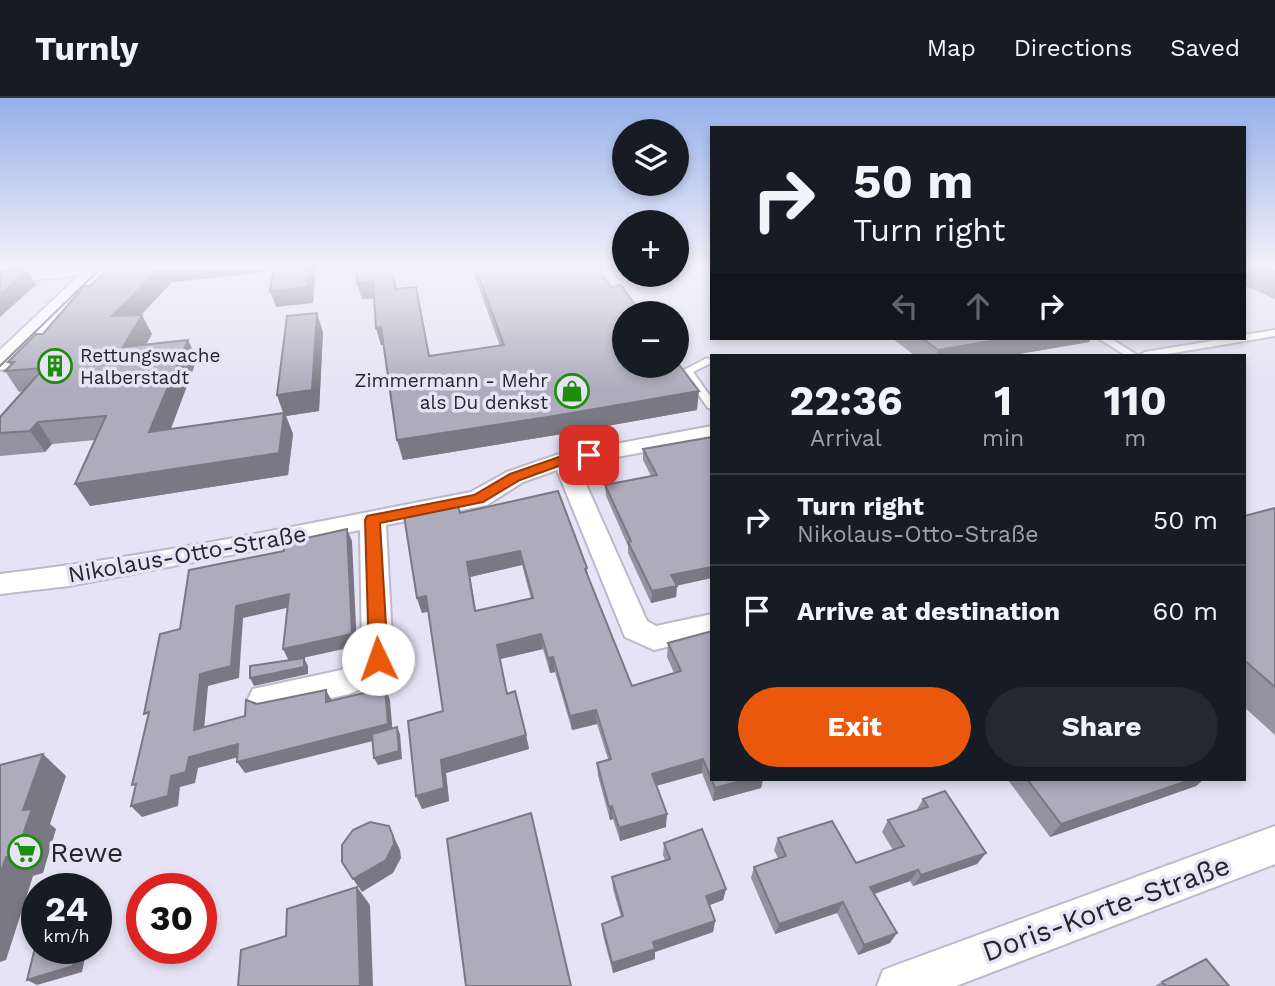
<!DOCTYPE html>
<meta charset="utf-8">
<style>
body{margin:0;font-family:"Work Sans",sans-serif;background:#242831;color:#f1f3f6;height:100vh;display:flex;flex-direction:column;font-size:26px;white-space:nowrap}
*{box-sizing:border-box;margin:0}
p{font-size:23px;color:#9ea1a6}
.icon{flex:none;width:38px;height:38px;fill:none;stroke:currentColor;stroke-width:2;stroke-linecap:round;stroke-linejoin:round}
.map{position:relative;flex:1;overflow:hidden}
.details{position:absolute;left:710px;top:256px;width:536px;height:427px;display:flex;flex-direction:column;background:#171b24;border-radius:0px;box-shadow:0 4px 10px #0003}
.details>*{flex:none}
.guide{position:absolute;left:710px;top:28px;width:536px;height:214px;border-radius:0px;box-shadow:0 4px 10px #0003;background:#171b24;color:#f1f3f6;overflow:hidden}
.fabs{position:absolute;left:612px;top:21px;display:grid;gap:14px}
.fabs a{display:grid;place-items:center;width:77px;height:77px;border-radius:50%;background:#171b24;box-shadow:0 4px 10px #0003;font-size:35px}
.speed{position:absolute;left:21px;top:775px;display:flex;gap:14px;font-size:35px;font-weight:700;text-align:center}
.speed>*{display:grid;place-content:center;width:91px;height:91px;border-radius:50%;background:#171b24;box-shadow:0 4px 10px #0003;line-height:1}
.speed small{font-size:18px;font-weight:400}
.speed .limit{border:10px solid #d22;background:#fff;color:#111}
.pin{position:absolute;display:grid;place-items:center;width:60px;height:60px;color:#fff;margin:-30px;border-radius:14px;box-shadow:0 4px 10px #0006}
.me{position:absolute;width:77px;margin:-38px;rotate:357deg;stroke-linejoin:round;filter:drop-shadow(0 0 5px #0008)}
.turn{display:flex;align-items:center;gap:24px;height:147px;padding:0 28px;font-size:32px}
.turn .icon{width:91px;height:91px;stroke-width:2.5}
.turn b{display:block;font-size:49px;line-height:60px}
.lanes{display:flex;align-items:center;height:66px;padding:0 28px;background:#0003;justify-content:center;gap:35px;direction:ltr}
.lanes .off{opacity:.35}
.eta{display:flex;justify-content:space-evenly;align-items:center;height:119px;text-align:center}
.eta b{font-size:42px;font-weight:700;line-height:49px}
.button{display:flex;gap:14px;margin-top:auto;padding:14px 28px}
.button a{flex:1;height:80px;border-radius:42px;background:#ea580c;color:#fff;font-size:28px;font-weight:700;line-height:80px;text-align:center}
.button a+a{background:#242831;color:#f1f3f6}
ul{padding:0;list-style:none}
li{display:flex;align-items:center;gap:21px;height:91px;padding:0 28px;border-top:2px solid #363941}
li div{flex:1}
li b{display:block;font-size:26px}
li em{font-style:normal}
header{display:flex;align-items:center;gap:42px;box-sizing:border-box;height:98px;padding:0 35px;background:#171b24;border-bottom:2px solid #363941}
header strong{font-size:33px}
nav{display:flex;gap:38px;margin-inline-start:auto;font-size:24px}
.map>svg:first-child{display:block}
.lines{fill:none;stroke-linecap:round;stroke-linejoin:round}
.service-casing{stroke:#bbb9ca;stroke-width:4}
.minor-casing{stroke:#bbb9ca;stroke-width:4}
.tertiary-casing{stroke:#bbb9ca;stroke-width:4}
.service{fill:#fff;fill-rule:evenodd}
.minor{fill:#fff;fill-rule:evenodd}
.tertiary{fill:#fff;fill-rule:evenodd}
.tram{stroke:#75737e;stroke-width:2}
.wall{fill:#9593a2;fill-rule:evenodd}
.shaded-wall{fill:#797884}
.building{fill:#adabbc;stroke:#797884;stroke-width:2;fill-rule:evenodd}
.route{fill:#ea580c;stroke:#983908;stroke-width:2}
.labels{text-anchor:middle;stroke-width:7;stroke-linejoin:round;paint-order:stroke}
.far-poi-label{font-size:19px;fill:#26252b;stroke:#e5e3f5;text-anchor:start}
.street-label{font-size:23px;fill:#26252b;stroke:#e5e3f5}
.near-poi-label{font-size:28px;fill:#26252b;stroke:#e5e3f5;text-anchor:start}
.near-street-label{font-size:28px;fill:#26252b;stroke:#e5e3f5}
</style>
<header>
<strong>Turnly</strong>
<nav><a>Map</a><a>Directions</a><a>Saved</a></nav>
</header>
<div class="map">
<svg width="1275" height="888" viewBox="0 0 1275 888">
<rect width="100%" height="100%" fill="#e5e3f5"/>
<g class="lines">
<g class="service-casing">
<path id="service" d="M3,168H11L0,178V171Z
M1275,232V238L1161,257H1140L1145,254L1230,240H1244V237Z
M1098,240H1110L1137,257H1125Z
M707,260L712,263L711,265L693,274L712,301V311L708,310L682,273Z"/>
</g>
<g class="minor-casing">
<path id="minor" d="M75,168L105,170L97,175L0,186V176Z
M712,328V342L577,366L647,523L656,528L712,516V538L654,552L625,539L557,372L523,384L487,407L386,427L393,561C385,577 366,590 349,596L264,615L253,611L248,601L253,591L341,572L362,556L360,432L69,488L0,496V476C158,458 315,424 471,394L507,374L556,357Z
M1275,728V766L956,888H877L883,872L899,866Z"/>
</g>
<g class="tertiary-casing">
<path id="tertiary" d="M89,168H110L9,270L0,272V252Z"/>
</g>
<use href="#service" class="service"/>
<use href="#minor" class="minor"/>
<use href="#tertiary" class="tertiary"/>
<path class="tram" d="M0,268L103,168"/>
</g>
<path class="wall" d="M112,168H266L265,174L172,184L141,217L152,236L146,246L197,261L171,331L283,315L277,297L323,234L319,313L286,318L293,336L288,377L90,408L96,342L52,346L45,354L0,358V319L23,293L19,294L5,273L11,268L8,264L43,236Z
M356,168H393L396,191L419,206L429,258L500,248L471,168H596L697,312L556,337L403,362L384,247H381L376,230L374,200L362,201L357,185Z
M1244,168H1275V201L1244,187Z
M892,240H1091L1089,244L1013,257H914Z
M712,339L677,487L676,499L651,505L628,455V448L606,398L605,387L651,378L643,362V351Z
M1275,410V637L1244,609V418Z
M460,415L587,470L588,479L632,588L674,575L667,559L668,545L712,533V681H763L761,690L713,703L702,675L656,688L666,729L620,743L613,721L610,722L598,678L597,665L608,661L597,626L572,632L555,574L550,575L543,551L500,561L507,596L526,637L529,651L446,675L449,703L422,711L443,613L428,513L422,515L417,500ZM522,467L531,501L476,513L470,479Z
M1009,681H1204L1196,688L1050,739L1008,682Z
M923,701L986,755L977,766L913,788L910,783L875,796L890,845L858,857L837,815L775,836L751,780L754,769L778,760L774,752L778,740L856,765L893,752L882,734L888,722L916,713Z
M664,745L726,791L723,802L710,807L715,823L713,834L655,854V861L613,875L603,837L602,826L621,819L613,791L612,779L665,762L663,757Z
M1162,884L1229,888H1155Z"/>
<path class="shaded-wall" d="M7,168H52L10,172Z
M162,168H266L265,174L172,184L122,237L112,218Z
M310,168H316L313,205L276,209L270,193Z
M392,168H393L399,208L395,191Z
M26,171L36,187L0,219V196Z
M373,183L377,200L362,201L357,185Z
M317,215L323,234L319,313L286,318L293,336L288,377L90,408L75,386L284,316L277,297Z
M142,217L152,236L133,269L123,249Z
M381,229L386,246L381,247L376,230Z
M1008,240H1091L1089,244L1013,257H936L938,252Z
M188,242L197,261L161,356L149,334Z
M699,293L697,312L556,337L403,362L397,342Z
M38,324L52,346L45,354L30,333Z
M347,431L352,443L357,548L289,563L283,551Z
M520,453L522,467L470,479L479,528L467,464Z
M712,469V480L671,489V477Z
M677,488L676,499L651,505L652,493Z
M289,496L295,508L243,520L239,580L208,588L203,643L194,632L200,576L236,508Z
M426,498L431,513L422,515L417,500Z
M541,536L543,551L500,561L497,547Z
M553,559L555,574L550,575L548,560Z
M304,560L308,568V576L254,588L250,580Z
M385,590L390,602L393,638L245,675L237,664Z
M326,592L332,603L326,604Z
M596,612L597,626L572,632L570,618Z
M397,629L400,636L402,661L378,667L374,660Z
M526,637L529,651L446,675L449,703L422,711L416,698L441,662Z
M238,646L246,657L198,670L195,685L180,689L178,708L142,719L131,708L171,678L189,659Z
M43,656L66,678L50,726L56,731L43,775L33,778L6,862L0,864V776Z
M703,661L702,675L652,689V676Z
M748,681H763L761,690L713,703L715,690Z
M1193,681H1204L1196,688L1050,739L1061,726Z
M612,708L613,721L610,722L609,709Z
M667,716L666,729L620,743L619,730Z
M389,728L400,752L401,760L393,775L362,794L353,781Z
M986,755L977,766L913,788L921,777Z
M918,772L910,783L864,799L870,789Z
M357,789L370,807L373,888H360Z
M726,791L723,802L704,809L706,798Z
M843,804L837,815L775,836L779,826Z
M715,823L713,834L655,854V861L613,875L612,865L653,844Z
M897,835L890,845L858,857L864,847Z
M77,850H87L82,874L37,887L27,882Z"/>
<path class="building" d="M112,168H162L112,218L142,217L123,249L188,242L149,334L284,315L279,355L75,386L106,318L38,324L30,333L0,335V319L44,270L5,273L14,264H8L36,236H43L84,188H90Z
M274,168H310L308,189L270,193Z
M356,168H392L395,191L416,189L429,258L504,247L475,168H596L611,189L621,187L641,215H625V268H677V264L699,293L554,318L397,342L381,229L376,230L373,183L357,185Z
M1260,168H1275V174Z
M26,171L22,174L28,173L0,196V173Z
M317,215L312,292L277,297L287,218Z
M922,240H1008L938,252Z
M712,339V469L671,477L677,488L652,493L628,444L631,443L605,387L657,377L643,351Z
M558,393L587,470L585,471L632,588L681,573L668,545L712,533V681H748L715,690L703,661L652,676L667,716L619,730L612,708L609,709L597,665L611,661L596,612L570,618L553,559L548,560L541,536L497,547L507,596L515,593L526,637L441,662L444,690L416,698L408,623L443,613L426,498L417,500L404,418L458,408L460,415ZM520,453L533,500L475,513L467,464Z
M1275,410V589L1244,562V418Z
M347,431L352,536L283,551L289,496L236,508L231,568L200,576L194,632L245,618L246,602L257,606L326,592V604L385,590L388,626L237,664L238,646L189,659L186,674L171,678L168,698L131,708L136,686L132,687L149,614L144,616L160,536L180,531L189,472L284,453V445Z
M304,560V569L250,580V568Z
M397,629L399,653L374,660L372,636Z
M43,656L23,712L32,711L16,756L6,759L0,776V667Z
M1027,681H1193L1061,726Z
M945,693L986,755L921,777L918,772L870,789L897,835L864,847L843,804L779,826L754,769L786,758L778,740L832,723L856,765L904,748L888,722L928,709L923,701Z
M531,715L571,888H466L447,741Z
M370,724L389,728L393,738L394,746L386,762L353,781L342,764V747L353,732Z
M702,731L726,791L706,798L715,823L653,844L655,851L612,865L602,826L623,818L612,779L670,761L664,745Z
M357,789L360,888H238L241,852L286,838L287,811Z
M37,842V850H77L73,868L27,882Z
M1206,861L1229,888H1166L1162,884Z"/>
<linearGradient id="sky" x2="0" y2="1"><stop stop-color="#94b0ea"/><stop offset="0.58" stop-color="#f3f2fa"/><stop offset="1" stop-color="#f3f2fa" stop-opacity="0"/></linearGradient>
<rect width="1275" height="292" fill="url(#sky)"/>
<path class="route" d="M589,353L594,354V360L567,365L520,382L483,404L380,425L388,561L385,566L378,568L372,566L369,561L365,422L367,418L474,397L510,376L559,359Z"/>
<defs>
<g id="building-ring" transform="scale(1.75)"><circle r="9.5" fill="#e5e3f5" stroke="#1e8c0d" stroke-width="1.5"/><path d="M-4-6H4V6H1V3H-1V6H-4ZM-2.5-4.3h1.7v1.8h-1.7ZM.8-4.3h1.7v1.8H.8ZM-2.5-1h1.7V.8h-1.7ZM.8-1h1.7V.8H.8Z" fill="#1e8c0d"/></g>
<g id="shop-ring" transform="scale(1.75)"><circle r="9.5" fill="#e5e3f5" stroke="#1e8c0d" stroke-width="1.5"/><path d="M-5-2.5h2.3a2.7 3.5 0 0 1 5.4 0H5L5.5 6h-11ZM-1.5-2.5h3a1.5 2.3 0 0 0-3 0Z" fill="#1e8c0d"/></g>
<g id="supermarket-ring" transform="scale(1.75)"><circle r="9.5" fill="#e5e3f5" stroke="#1e8c0d" stroke-width="1.5"/><path d="M-6-5.5h2.5l.6 2H6L4.5 2H-2.5L-4.4-4H-6ZM-1.5 3.2a1.3 1.3 0 1 0 .1 0ZM3 3.2a1.3 1.3 0 1 0 .1 0Z" fill="#1e8c0d"/></g>
</defs>
<g fill-rule="evenodd">
<use href="#building-ring" x="55" y="268"/>
<use href="#shop-ring" x="572" y="293"/>
<use href="#supermarket-ring" x="25" y="754"/>
</g>
<g class="labels">
<g class="far-poi-label">
<text x="80" y="264">Rettungswache<tspan x="80" dy="22">Halberstadt</tspan></text>
<text x="548" y="289" text-anchor="end">Zimmermann - Mehr<tspan x="548" dy="22">als Du denkst</tspan></text>
</g>
<g class="street-label">
<text transform="translate(187 456) rotate(-10)" y="8">Nikolaus-Otto-Straße</text>
</g>
<g class="near-poi-label">
<text x="50" y="764">Rewe</text>
</g>
<g class="near-street-label">
<text transform="translate(1106 810) rotate(-20)" y="10">Doris-Korte-Straße</text>
</g>
</g>
</svg>
<div class="fabs">
<a><svg class="icon" aria-label="layers" viewBox="0 0 24 24"><path d="M12 4l9 5-9 5-9-5zM3 14l9 5 9-5"/></svg></a>
<a>+</a>
<a>−</a>
</div>
<div class="speed"><div>24<small>km/h</small></div><div class="limit">30</div></div>
<div class="pin" style="left:589px;top:357px;background:#d93025"><svg class="icon" aria-label="arrive" viewBox="0 0 24 24"><path d="M6 21V4h12l-3 4 3 4H6"/></svg></div>
<svg class="me" style="left:378px;top:561px" viewBox="-20 -20 40 40"><circle r="19" fill="#fff"/><path d="M0-13L10 11 0 6-10 11z" fill="#ea580c"/></svg>
<div class="guide">
<div class="turn"><svg class="icon" aria-label="right" viewBox="0 0 24 24"><path d="M7 20v-9h11M14 6l5 5-5 5"/></svg><div><b>50 m</b>Turn right</div></div>
<div class="lanes"><svg class="icon off" aria-label="left" viewBox="0 0 24 24"><path d="M17 20v-9H6M10 6l-5 5 5 5"/></svg><svg class="icon off" aria-label="ahead" viewBox="0 0 24 24"><path d="M12 20V5M6 11l6-6 6 6"/></svg><svg class="icon" aria-label="right" viewBox="0 0 24 24"><path d="M7 20v-9h11M14 6l5 5-5 5"/></svg></div>
</div>
<section class="details">
<div class="eta">
<div><b>22:36</b><p>Arrival</p></div>
<div><b>1</b><p>min</p></div>
<div><b>110</b><p>m</p></div>
</div>
<ul>
<li><svg class="icon" aria-label="right" viewBox="0 0 24 24"><path d="M7 20v-9h11M14 6l5 5-5 5"/></svg><div><b>Turn right</b><p>Nikolaus-Otto-Straße</p></div><em>50 m</em></li>
<li><svg class="icon" aria-label="arrive" viewBox="0 0 24 24"><path d="M6 21V4h12l-3 4 3 4H6"/></svg><div><b>Arrive at destination</b></div><em>60 m</em></li>
</ul>
<div class="button"><a>Exit</a><a>Share</a></div>
</section>
</div>
